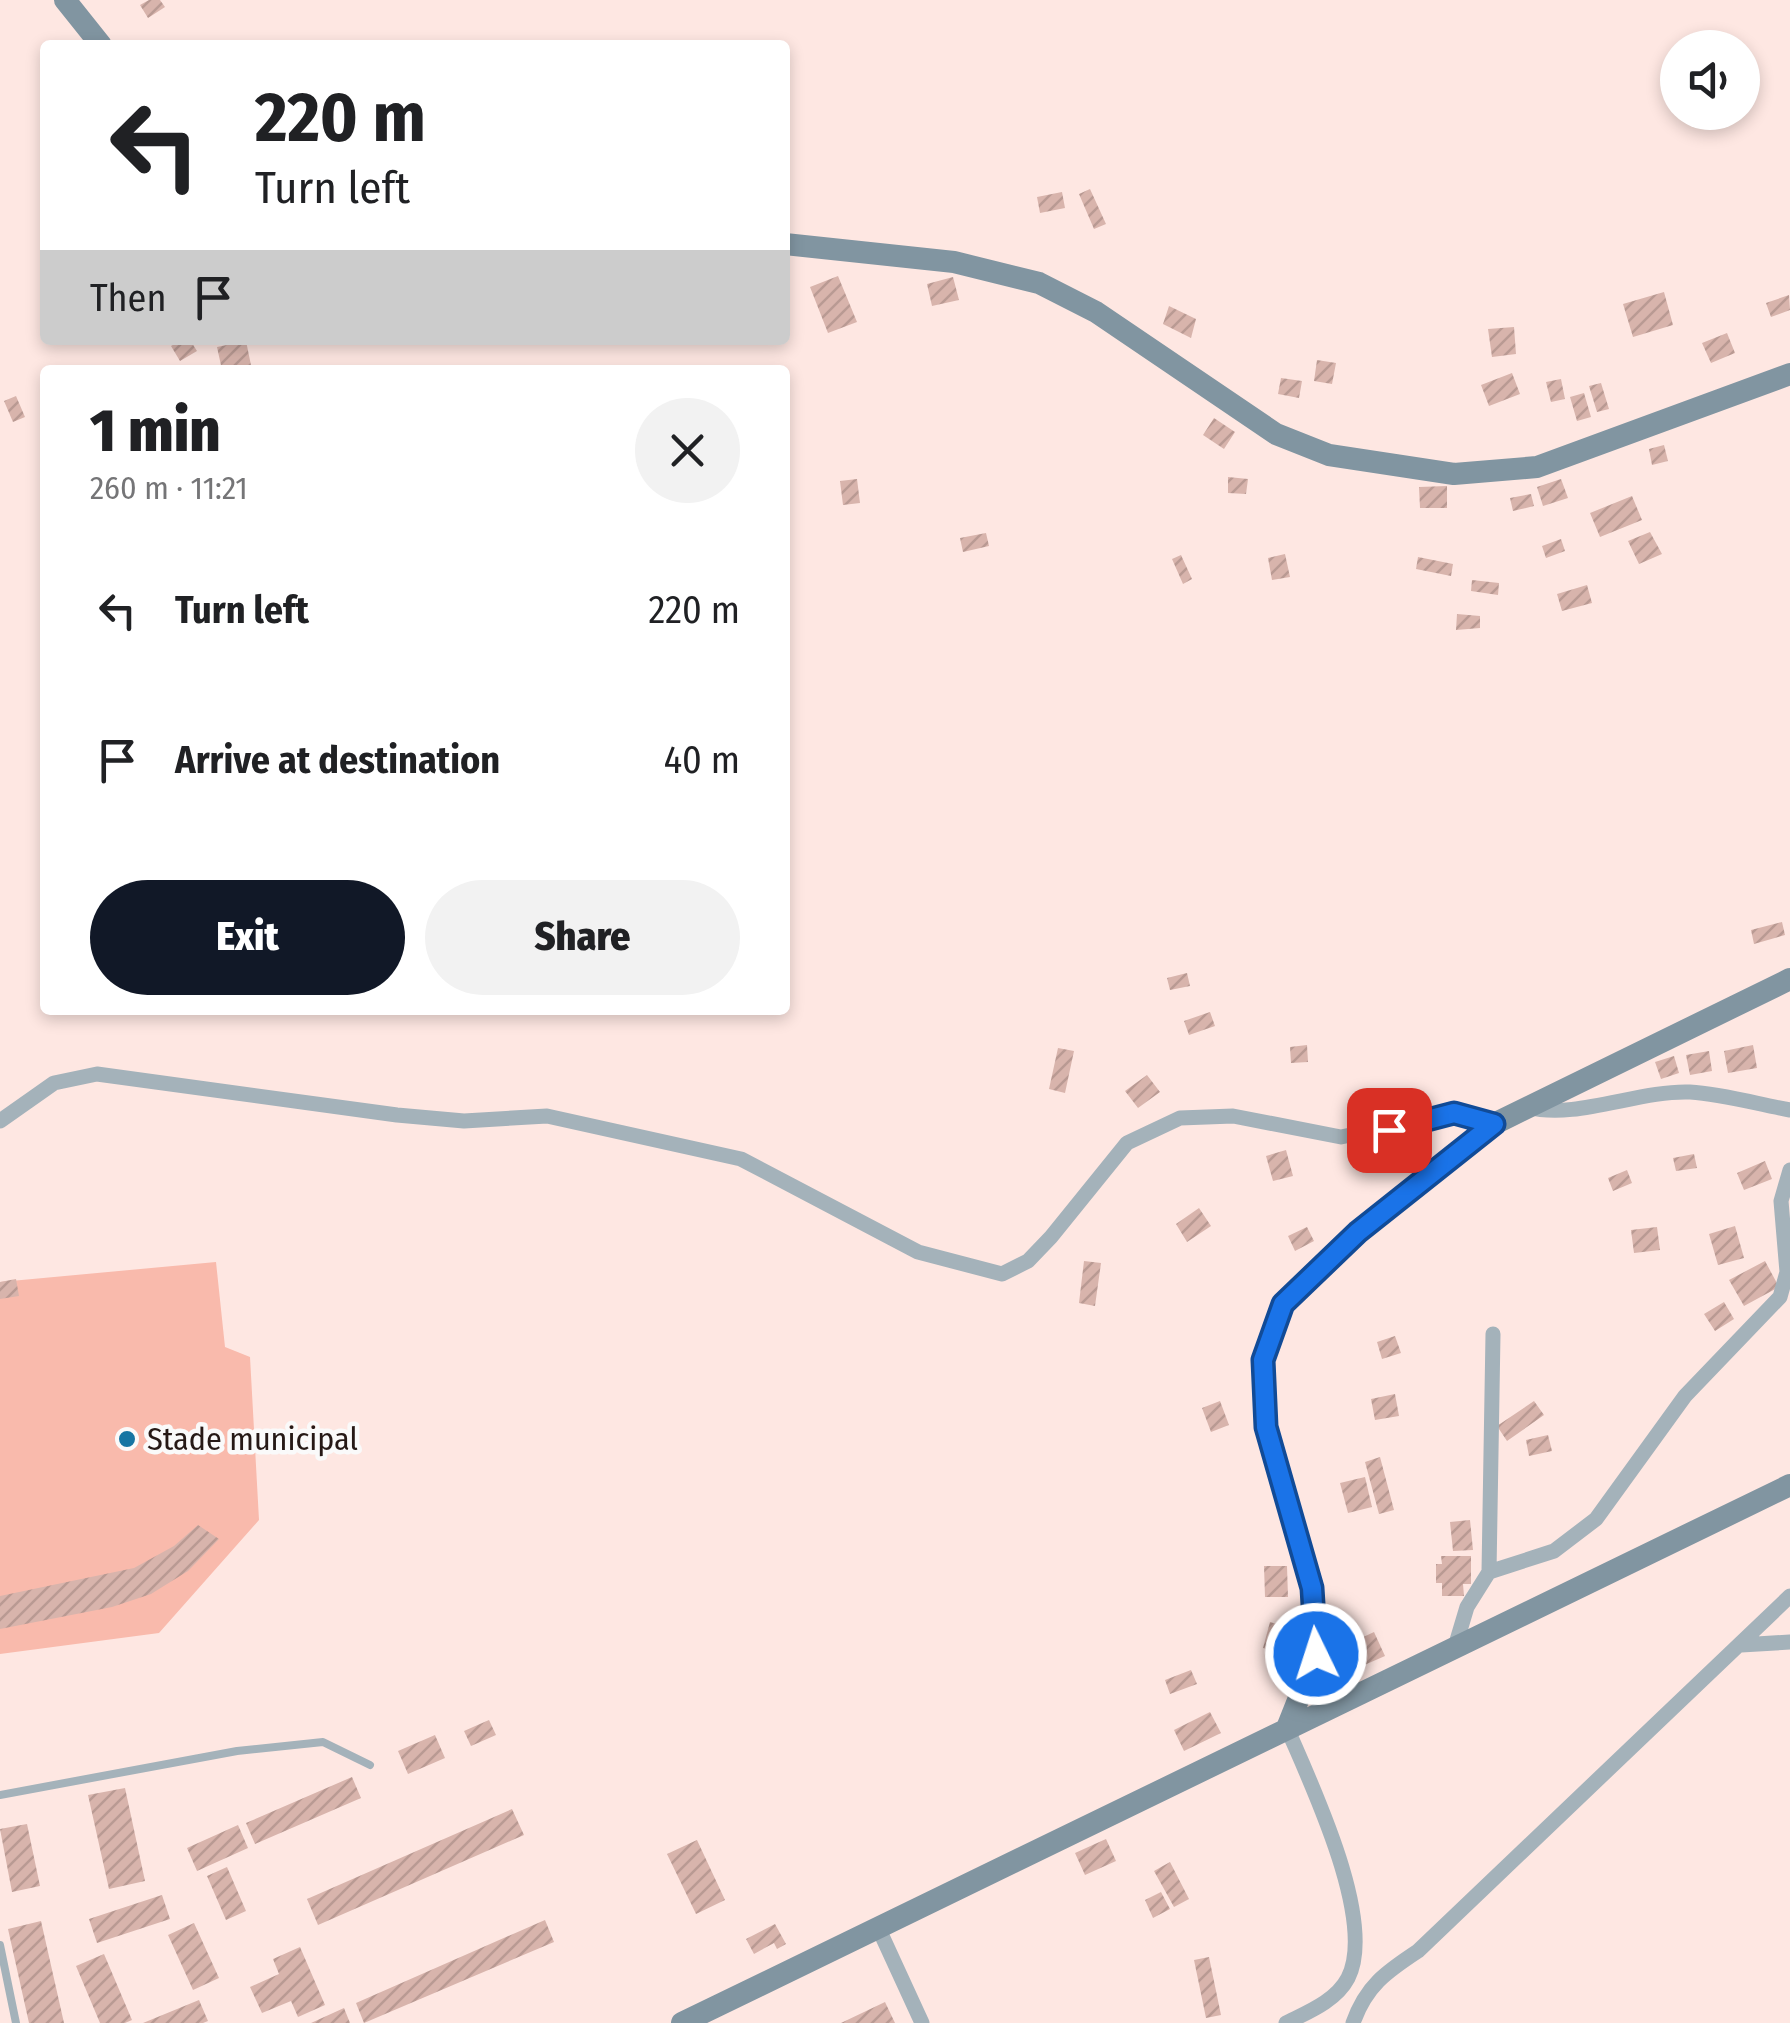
<!DOCTYPE html>
<meta charset="utf-8">
<style>
body{margin:0;font-family:"Fira Sans Condensed",sans-serif;background:#f2f2f2;color:#202124;height:100vh;display:flex;flex-direction:column;font-size:38px;white-space:nowrap}
*{box-sizing:border-box;margin:0}
p{font-size:32px;color:#757577}
.icon{flex:none;width:55px;height:55px;fill:none;stroke:currentColor;stroke-width:2;stroke-linecap:round;stroke-linejoin:round}
.map{position:relative;flex:1;overflow:hidden}
.side{position:absolute;left:40px;top:365px;width:750px;height:650px;display:flex;flex-direction:column;background:#fff;border-radius:10px;box-shadow:0 5px 15px #0003}
.side>*{flex:none}
.hud{position:absolute;left:40px;top:40px;width:750px;height:305px;border-radius:10px;box-shadow:0 5px 15px #0003;background:#fff;color:#202124;overflow:hidden}
.buttons{position:absolute;left:1660px;top:30px;display:grid;gap:20px}
.buttons a{display:grid;place-items:center;width:100px;height:100px;border-radius:50%;background:#fff;box-shadow:0 5px 15px #0003;font-size:50px}
.pin{position:absolute;display:grid;place-items:center;width:85px;height:85px;color:#fff;margin:-42px;border-radius:20px;box-shadow:0 5px 15px #0006}
.me{position:absolute;width:110px;margin:-55px;rotate:356deg;stroke-linejoin:round;filter:drop-shadow(0 0 8px #0008)}
.turn{display:flex;align-items:center;gap:35px;height:210px;padding:0 50px;font-size:45px}
.turn .icon{width:130px;height:130px;stroke-width:2.5}
.turn b{display:block;font-size:70px;line-height:85px}
.then{display:flex;align-items:center;height:95px;padding:0 50px;background:#0003;gap:20px;font-size:38px}
.round{display:grid;place-items:center;flex:none;width:105px;height:105px;border-radius:52px;background:#f2f2f2}
.head{display:flex;align-items:center;justify-content:space-between;height:170px;padding:0 50px}
h1{font-size:60px;font-weight:800;line-height:75px}
.primary-button{display:flex;gap:20px;margin-top:auto;padding:20px 50px}
.primary-button a{flex:1;height:115px;border-radius:60px;background:#111827;color:#fff;font-size:40px;font-weight:800;line-height:115px;text-align:center}
.primary-button a+a{background:#f2f2f2;color:#202124}
ul{padding:0;list-style:none}
li{display:flex;align-items:center;gap:30px;height:150px;padding:0 50px}
li div{flex:1}
li b{display:block;font-size:38px}
li em{font-style:normal}
.map>svg:first-child{display:block}
.park{fill:#f9baac}
.building{fill:url(#building-hatch)}
.lines{fill:none;stroke-linecap:round;stroke-linejoin:round}
.lane{stroke:#a4b2ba;stroke-width:8}
.street{stroke:#a4b2ba;stroke-width:15}
.secondary{stroke:#8195a1;stroke-width:22}
.route-casing{stroke:#114b97;stroke-width:25}
.route{stroke:#1a73e8;stroke-width:18}
.poi-dot{fill:#1675a3;stroke:#fafafa;stroke-width:4}
.labels{text-anchor:middle;stroke-width:9;stroke-linejoin:round;paint-order:stroke}
.poi-label{font-size:32px;fill:#261916;stroke:#fafafa;text-anchor:start}
</style>
<div class="map">
<svg width="1790" height="2023" viewBox="0 0 1790 2023">
<defs>
<pattern id="building-hatch" width="6" height="6" patternUnits="userSpaceOnUse" patternTransform="scale(2.5)"><rect width="6" height="6" fill="#d8b4ac"/><path d="M-1 1l2-2M0 6l6-6M5 7l2-2" fill="none" stroke="#b99a93"/></pattern>
</defs>
<rect width="100%" height="100%" fill="#fee7e2"/>
<path class="park" d="M216,1262L225,1347L250,1357L259,1520L159,1633L0,1654V1282Z"/>
<path class="building" d="M149,0H160L165,7L148,18L140,5Z
M1090,189L1106,224L1094,229L1079,194Z
M1062,192L1065,208L1040,213L1037,197Z
M838,276L857,322L828,333L810,287Z
M953,277L959,300L932,306L927,284Z
M1664,292L1673,325L1633,337L1623,304Z
M1789,295L1790,310L1771,317L1766,303Z
M1169,306L1196,319L1191,338L1163,324Z
M1514,327L1516,354L1492,357L1488,329Z
M1727,333L1735,353L1711,363L1702,343Z
M181,340H190L197,351L180,361L171,346Z
M246,341L252,370H222L217,347Z
M1317,360L1336,363L1332,384L1314,381Z
M1512,373L1520,394L1489,406L1481,385Z
M1281,378L1302,381L1299,398L1278,394Z
M1561,379L1565,399L1551,402L1546,382Z
M1601,383L1609,409L1597,412L1589,386Z
M1584,393L1591,417L1577,421L1570,397Z
M16,396L25,417L13,422L4,401Z
M1214,418L1235,432L1224,449L1203,435Z
M1664,445L1668,461L1652,465L1649,449Z
M1228,477L1248,479L1246,494L1228,493Z
M857,479L860,503L843,505L840,481Z
M1561,479L1568,498L1543,506L1537,487Z
M1447,486V508H1420L1419,487Z
M1531,494L1534,506L1513,511L1510,498Z
M1632,496L1642,520L1600,537L1590,513Z
M1650,532L1662,554L1639,564L1628,541Z
M986,533L989,546L963,552L960,538Z
M1561,539L1565,551L1546,558L1542,546Z
M1285,554L1290,577L1272,580L1268,558Z
M1181,555L1192,579L1183,584L1172,559Z
M1418,557L1453,564L1451,576L1416,569Z
M1472,580L1499,583L1498,595L1471,591Z
M1587,585L1592,603L1562,611L1557,594Z
M1457,614L1480,616V628L1456,630Z
M1782,922L1785,935L1754,944L1751,930Z
M1187,973L1190,986L1170,990L1167,978Z
M1210,1012L1215,1026L1189,1035L1184,1021Z
M1307,1045L1308,1062L1291,1063L1290,1047Z
M1753,1045L1757,1068L1728,1073L1724,1051Z
M1058,1048L1074,1051L1065,1093L1049,1089Z
M1709,1051L1712,1071L1690,1075L1686,1055Z
M1674,1056L1679,1073L1661,1079L1655,1062Z
M1147,1075L1160,1092L1138,1108L1125,1091Z
M1286,1150L1293,1176L1273,1181L1266,1156Z
M1694,1154L1697,1168L1676,1171L1673,1158Z
M1765,1161L1772,1179L1744,1190L1737,1173Z
M1627,1170L1632,1183L1613,1191L1608,1178Z
M1199,1208L1211,1226L1187,1242L1176,1224Z
M1735,1226L1744,1258L1718,1265L1709,1234Z
M1307,1227L1314,1241L1295,1251L1288,1236Z
M1657,1227L1660,1250L1634,1253L1631,1230Z
M1084,1261L1101,1263L1095,1306L1079,1303Z
M1765,1261L1779,1287L1744,1306L1729,1280Z
M16,1279L19,1296L0,1299V1282Z
M1724,1302L1734,1319L1715,1331L1704,1314Z
M1395,1336L1401,1353L1382,1359L1377,1342Z
M1395,1394L1399,1416L1375,1420L1371,1399Z
M1220,1401L1229,1425L1211,1432L1202,1408Z
M1534,1401L1544,1415L1507,1441L1497,1426Z
M1548,1435L1552,1451L1529,1456L1526,1440Z
M1380,1457L1394,1510L1379,1514L1365,1462Z
M1365,1477L1372,1507L1348,1513L1340,1483Z
M1470,1520L1473,1550L1453,1551L1450,1522Z
M198,1525L219,1539L188,1571L151,1594L112,1607L0,1629V1596L134,1568L174,1546Z
M1441,1556H1471V1584H1463L1464,1596H1442V1583H1436V1564H1442Z
M1264,1566H1287L1288,1597H1265Z
M1270,1622L1293,1629L1285,1654L1263,1648Z
M1374,1632L1385,1656L1353,1670L1342,1647Z
M1191,1670L1197,1684L1170,1694L1165,1680Z
M1210,1712L1221,1733L1184,1751L1174,1730Z
M489,1720L496,1735L471,1746L464,1731Z
M435,1735L445,1758L408,1774L398,1751Z
M352,1777L361,1798L255,1844L246,1823Z
M125,1788L145,1881L109,1889L88,1795Z
M512,1809L524,1835L318,1925L307,1899Z
M27,1824L40,1886L12,1892L0,1829Z
M238,1825L248,1848L197,1871L187,1848Z
M1106,1839L1116,1861L1085,1875L1075,1853Z
M697,1840L725,1900L696,1914L667,1854Z
M1170,1862L1189,1899L1174,1907L1154,1871Z
M227,1867L246,1911L226,1920L207,1876Z
M1161,1892L1170,1909L1153,1918L1145,1900Z
M162,1895L170,1919L97,1943L89,1919Z
M545,1920L554,1942L364,2023L356,2003Z
M41,1921L64,2023H29L8,1929Z
M194,1923L219,1978L193,1990L168,1935Z
M775,1924L786,1944L777,1949L774,1943L754,1954L746,1939Z
M300,1947L325,2005L298,2017L291,2001L262,2013L250,1987L279,1974L273,1959Z
M104,1954L132,2020L125,2023H100L76,1966Z
M1209,1957L1221,2015L1206,2018L1194,1960Z
M199,2000L208,2021L203,2023H143Z
M885,2002L895,2023H841Z
M344,2008L350,2023H311Z"/>
<g class="lines">
<path class="lane" d="M0,1795L237,1751L323,1742L370,1765
M0,1945L16,2023"/>
<path class="street" d="M1528,1107C1575,1120 1639,1090 1690,1092C1723,1094 1757,1104 1790,1110
M0,1121L54,1083L97,1074L397,1115L464,1121L547,1116L741,1159L918,1252L1002,1274L1028,1261L1051,1237L1127,1143L1180,1118L1233,1116L1341,1137L1454,1113L1494,1124
M1489,1572L1493,1334
M1741,1645L1790,1642
M1455,1647L1467,1607L1489,1572L1554,1551L1596,1519L1685,1396L1780,1297L1787,1272L1781,1201L1790,1170
M877,1925L922,2023
M1286,2023C1308,2012 1336,2001 1348,1978C1377,1921 1311,1784 1287,1728
M1353,2023C1366,1986 1386,1972 1418,1951L1790,1596"/>
<path class="secondary" d="M65,0L101,45
M785,244L954,262L1039,283L1096,312L1276,434L1329,455L1454,474L1537,467L1790,374
M1287,1728L1316,1655L1312,1588L1266,1427L1263,1360L1283,1305L1358,1232L1494,1124L1790,979
M682,2023L1790,1485"/>
</g>
<g class="lines">
<g class="route-casing">
<path id="route" d="M1316,1654L1312,1588L1266,1427L1263,1360L1283,1304L1358,1232L1494,1124L1454,1113L1389,1130"/>
</g>
<use href="#route" class="route"/>
</g>
<circle class="poi-dot" cx="127" cy="1439" r="10"/>
<g class="labels">
<g class="poi-label">
<text x="147" y="1450">Stade municipal</text>
</g>
</g>
</svg>
<div class="buttons">
<a><svg class="icon" aria-label="sound" viewBox="0 0 24 24"><path d="M4 9h4l5-4v14l-5-4H4zM17 9q2 3 0 6"/></svg></a>
</div>
<div class="pin" style="left:1389px;top:1130px;background:#d93025"><svg class="icon" aria-label="arrive" viewBox="0 0 24 24"><path d="M6 21V4h12l-3 4 3 4H6"/></svg></div>
<svg class="me" style="left:1316px;top:1654px" viewBox="-20 -20 40 40"><circle r="17" fill="#1a73e8" stroke="#fff" stroke-width="3"/><path d="M0-11L8 9 0 5-8 9z" fill="#fff"/></svg>
<div class="hud">
<div class="turn"><svg class="icon" aria-label="left" viewBox="0 0 24 24"><path d="M17 20v-9H6M10 6l-5 5 5 5"/></svg><div><b>220 m</b>Turn left</div></div>
<div class="then">Then<svg class="icon" aria-label="arrive" viewBox="0 0 24 24"><path d="M6 21V4h12l-3 4 3 4H6"/></svg></div>
</div>
<section class="side">
<div class="head"><div><h1>1 min</h1><p>260 m · 11:21</p></div><a class="round"><svg class="icon" aria-label="close" viewBox="0 0 24 24"><path d="M6 6l12 12M18 6L6 18"/></svg></a></div>
<ul>
<li><svg class="icon" aria-label="left" viewBox="0 0 24 24"><path d="M17 20v-9H6M10 6l-5 5 5 5"/></svg><div><b>Turn left</b></div><em>220 m</em></li>
<li><svg class="icon" aria-label="arrive" viewBox="0 0 24 24"><path d="M6 21V4h12l-3 4 3 4H6"/></svg><div><b>Arrive at destination</b></div><em>40 m</em></li>
</ul>
<div class="primary-button"><a>Exit</a><a>Share</a></div>
</section>
</div>
